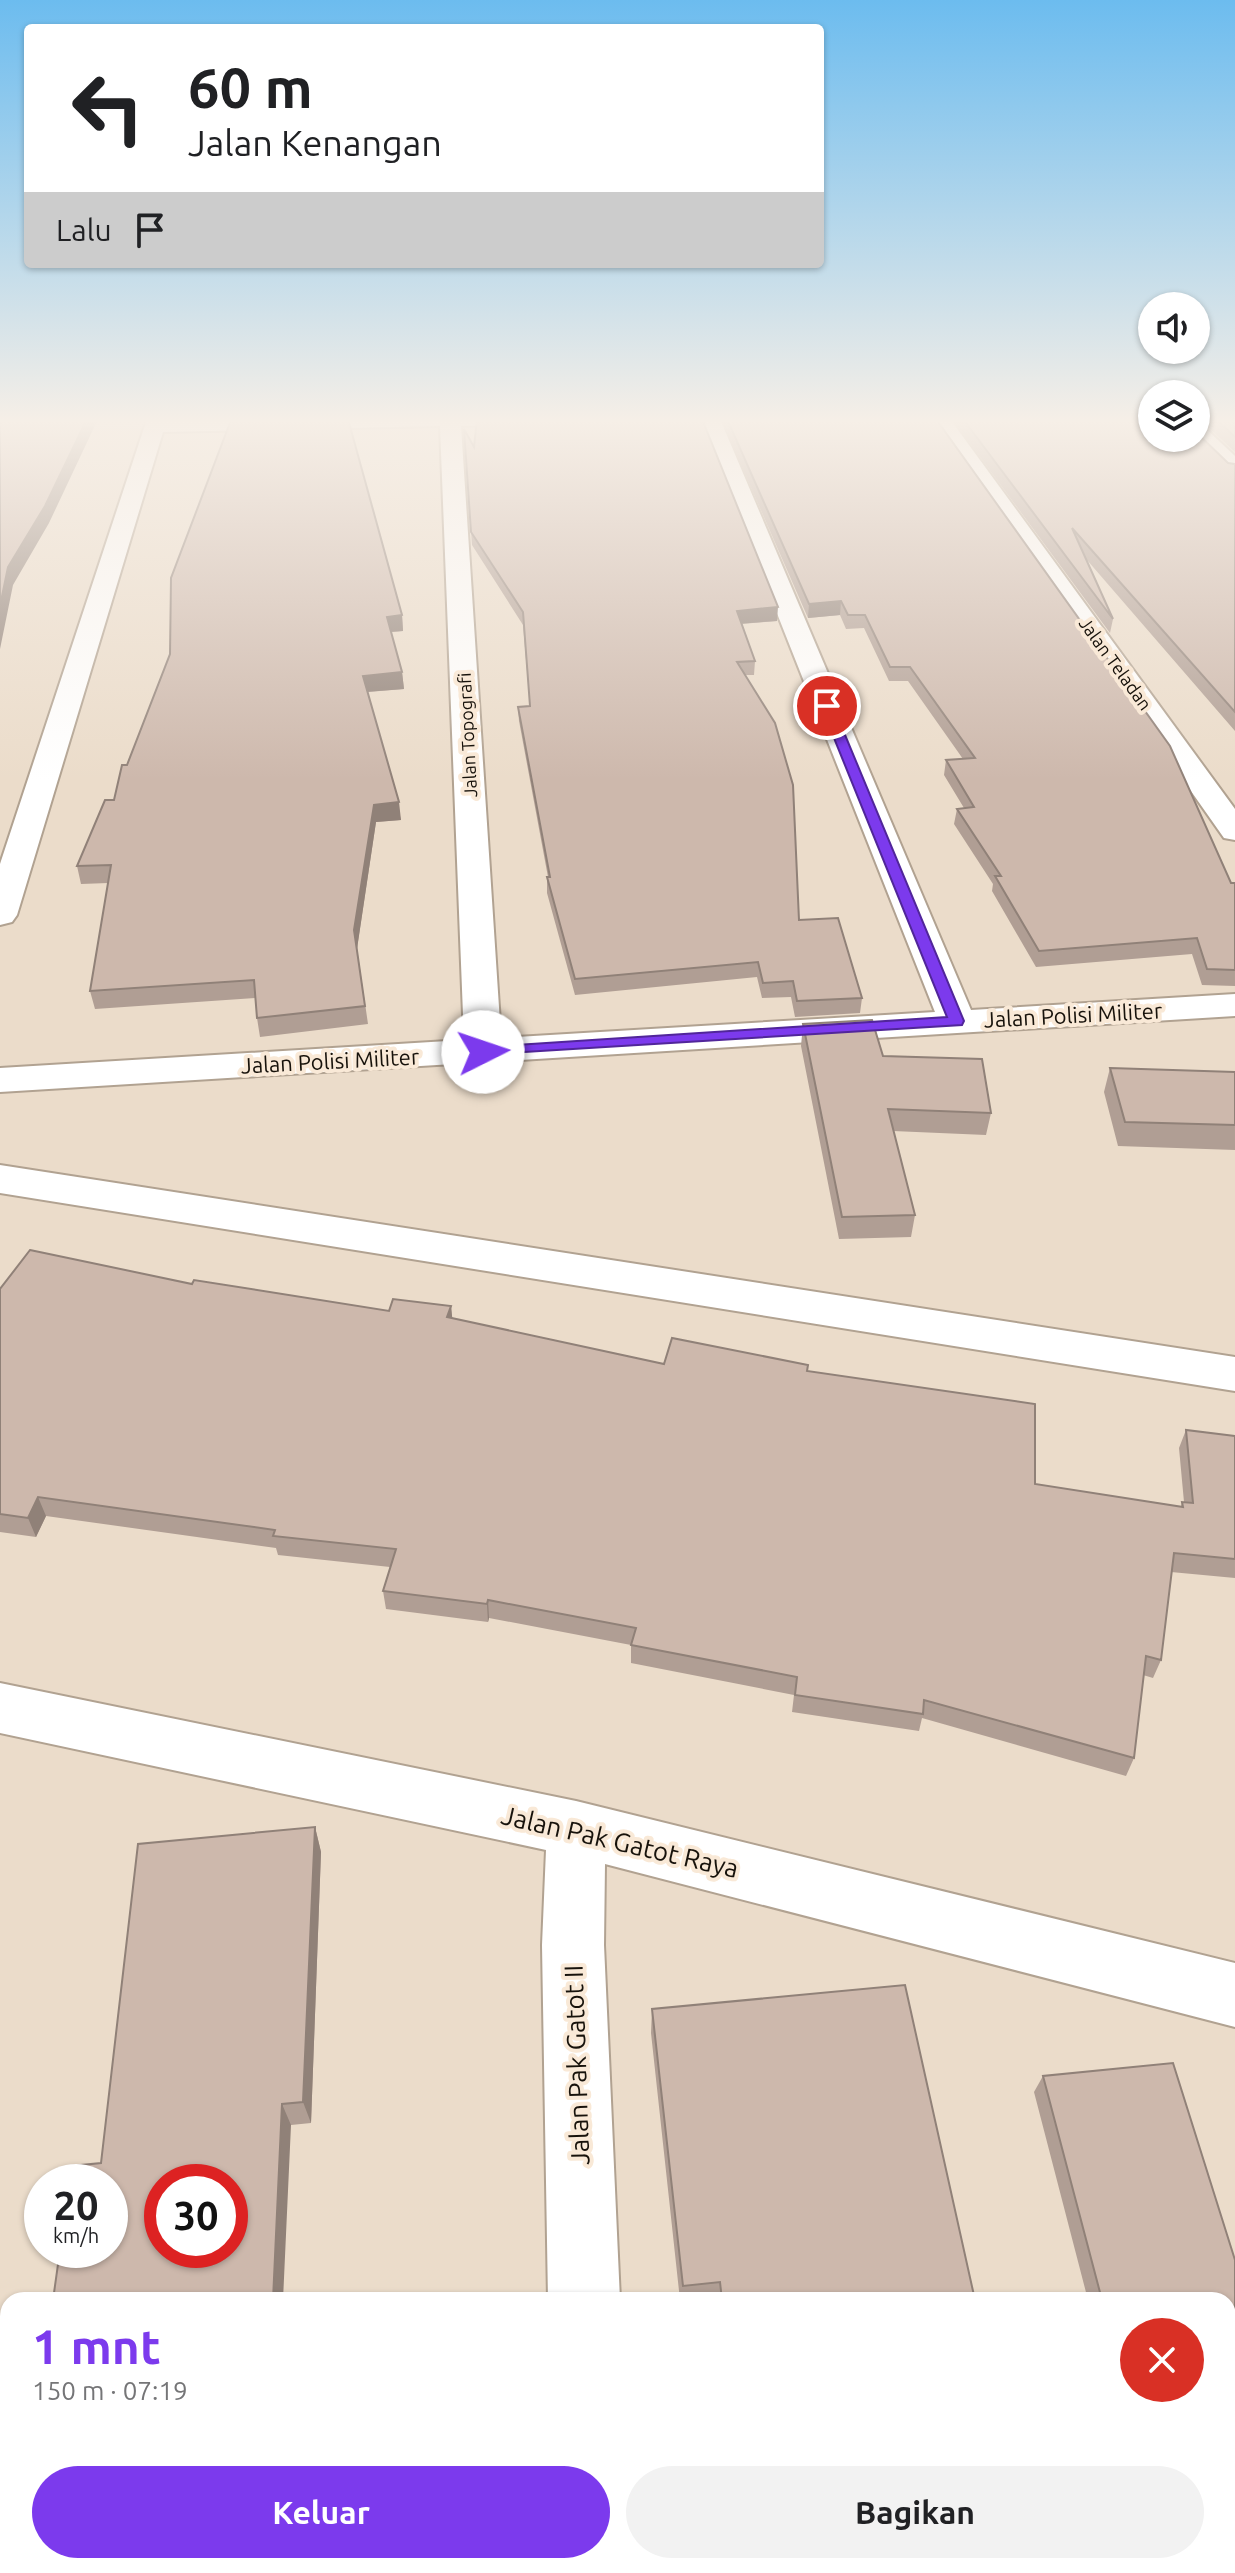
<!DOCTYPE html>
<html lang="id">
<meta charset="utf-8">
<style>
body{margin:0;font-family:Ubuntu,sans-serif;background:#f2f2f2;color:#202124;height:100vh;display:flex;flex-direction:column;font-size:30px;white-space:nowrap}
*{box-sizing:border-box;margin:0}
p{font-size:26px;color:#757577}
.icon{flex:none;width:44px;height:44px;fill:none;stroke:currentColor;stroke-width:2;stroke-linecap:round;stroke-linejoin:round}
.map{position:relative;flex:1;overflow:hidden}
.sheet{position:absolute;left:0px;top:2292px;width:1236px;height:282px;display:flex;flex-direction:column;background:#fff;border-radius:24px 24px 0 0;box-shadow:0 2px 6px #0004}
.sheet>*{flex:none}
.guide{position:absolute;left:24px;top:24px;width:800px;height:244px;border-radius:8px;box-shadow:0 2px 6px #0004;background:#fff;color:#202124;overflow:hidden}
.tools{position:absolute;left:1138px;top:292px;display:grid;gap:16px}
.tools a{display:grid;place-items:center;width:72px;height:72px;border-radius:50%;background:#fff;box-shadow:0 2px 6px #0004;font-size:40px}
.speed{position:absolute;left:24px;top:2164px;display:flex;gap:16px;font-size:40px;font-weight:700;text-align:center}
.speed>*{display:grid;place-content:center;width:104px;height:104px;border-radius:50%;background:#fff;box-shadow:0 2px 6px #0004;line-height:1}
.speed small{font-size:20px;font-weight:400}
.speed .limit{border:12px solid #d22;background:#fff;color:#111}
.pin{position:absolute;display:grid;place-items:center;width:68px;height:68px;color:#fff;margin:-34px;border:4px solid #fff;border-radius:50%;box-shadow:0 2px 8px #0007}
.me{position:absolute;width:88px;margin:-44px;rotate:86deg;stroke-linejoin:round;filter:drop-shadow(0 0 6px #0008)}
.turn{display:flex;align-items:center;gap:28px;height:168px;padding:0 32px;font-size:36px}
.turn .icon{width:104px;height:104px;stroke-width:2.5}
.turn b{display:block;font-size:56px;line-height:68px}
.then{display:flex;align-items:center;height:76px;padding:0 32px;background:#0003;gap:16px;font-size:30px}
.round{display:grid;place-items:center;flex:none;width:84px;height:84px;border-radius:42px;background:#f2f2f2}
.headline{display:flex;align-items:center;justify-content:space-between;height:136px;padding:0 32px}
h1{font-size:48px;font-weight:700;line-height:60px;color:#7c3aed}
.action{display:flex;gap:16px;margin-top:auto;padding:16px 32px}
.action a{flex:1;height:92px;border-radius:48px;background:#7c3aed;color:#fff;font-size:32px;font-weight:700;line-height:92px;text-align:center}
.action a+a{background:#f2f2f2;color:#202124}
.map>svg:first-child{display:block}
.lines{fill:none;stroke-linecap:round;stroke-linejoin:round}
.minor-casing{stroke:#b1a291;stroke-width:4}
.minor{fill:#fff;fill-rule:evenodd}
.wall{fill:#b09e94}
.shaded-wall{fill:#908178}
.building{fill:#cdb8ac;stroke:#908178;stroke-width:2;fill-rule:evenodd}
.route{fill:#7c3aed;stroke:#51269a;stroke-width:2}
.labels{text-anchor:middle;stroke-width:8;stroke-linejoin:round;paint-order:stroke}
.far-street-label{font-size:18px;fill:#17120b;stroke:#f9e9d7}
.street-label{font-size:22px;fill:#17120b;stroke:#f9e9d7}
.near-street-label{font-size:26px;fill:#17120b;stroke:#f9e9d7}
</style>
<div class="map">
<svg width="1235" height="2573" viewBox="0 0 1235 2573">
<rect width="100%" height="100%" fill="#ebdcca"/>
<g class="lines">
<g class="minor-casing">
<path id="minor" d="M147,419H510L500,425L461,426L501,1038L935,1012L700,419H720L971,1010L1235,994V1016L0,1092V1068L464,1040L440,426L163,432L17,915L12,922L0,925V864Z
M929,419H950L1235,809V840L1224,838Z
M1196,424L1203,426L1235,456V475L1227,473L1192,438H1196Z
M0,1165L1235,1357V1391L0,1193Z
M0,1683L576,1801L1235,1963V2027L605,1864L604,1945L620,2300H548L542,1945L546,1850L0,1733Z
M553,2566H631V2573H553Z"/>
</g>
<use href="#minor" class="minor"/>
</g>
<path class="wall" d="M721,419H936L1231,883H1235V986L1202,985L1192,954L1036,967L992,891L993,884L954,824L957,809L964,808L944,775L946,760L963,759L908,681H889L864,628L846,629L840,615L808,618Z
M952,419H1152L1228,463L1235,464V731L1087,560L1113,619L1110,633Z
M1196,419H1235V452L1205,424L1196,422Z
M464,429L474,447L777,621L742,624L755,661L754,675H745L799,920L862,998L860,1013L795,1017L791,997L762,998L757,977L575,995L547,893V877H548L519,721L518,707L530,706L523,625L472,545Z
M402,615L403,631L391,632L402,672L404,689L368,692L401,820L376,822L357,948L368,1024L260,1037L257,1018L255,998L95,1009L90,991L108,883L81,884L77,866L114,800L127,765Z
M803,1024L883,1056L991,1113L986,1135L893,1131L915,1215L911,1237L839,1239L801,1046Z
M1110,1068L1235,1072V1150L1118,1146L1104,1092Z
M192,1284L389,1311L451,1306L452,1318L664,1364L807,1371L1035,1484L1181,1507L1182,1502H1184L1179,1448L1186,1430L1235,1436V1578L1171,1572L1161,1660L1153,1678L1143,1675L1134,1758L1126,1776L922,1718L919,1731L792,1712L794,1695L631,1663V1645L489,1618L488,1622L386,1609L383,1591L390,1567L278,1555L276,1548L46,1516L36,1537L0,1532V1289Z
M315,1827L321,1852L311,2123L291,2125L101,2163Z
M652,2009L975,2300H680L651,2033Z
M1173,2063L1235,2260V2573H1159L1157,2566H1228V2300H1088L1034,2092L1043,2076Z
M751,2566H1054L1056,2573H752Z"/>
<path class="shaded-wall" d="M87,419H98L49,523L13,585L0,649V606L8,567Z
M841,601L840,615L808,618L809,604Z
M778,607L777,621L736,624L737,611Z
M402,615L403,631L389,632L387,617Z
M402,672L404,689L365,692L363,676Z
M399,802L401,820L376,822L357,949L354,930L374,805Z
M451,1306L453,1325L447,1317Z
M38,1497L46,1516L36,1537L28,1518Z
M488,1600L489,1618L488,1622L487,1604Z
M315,1827L321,1852L311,2123L303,2102Z
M282,2104L291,2125L283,2300H273Z
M238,2566H250V2573H237Z"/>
<path class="building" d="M0,419H87L45,506L8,567L0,606Z
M348,419L402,615L387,617L402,672L363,676L399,802L374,805L354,930L365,1006L257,1018L254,980L90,991L111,865L77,866L105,800H114L122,765H127L170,654L171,578L231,420Z
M477,419H702L778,607L737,611L755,661L737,662L775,723L793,785L799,920L838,918L862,998L797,1001L793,981L763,983L758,962L575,979L547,877H550L518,707L530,706L523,612L471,532L464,429L474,447Z
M727,419H936L1170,746L1231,883H1235V970L1207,969L1197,938L1039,951L995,876H1001L957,809L974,807L946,760L975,758L910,667H890L865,615H848L841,601L809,604Z
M963,419H1152V438H1196V432L1228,463L1235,464V712L1072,528L1113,619Z
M1216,419H1235V437Z
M872,1020L883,1056L982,1059L991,1113L888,1109L915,1215L842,1217L803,1024Z
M1110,1068L1235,1072V1125L1125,1122Z
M30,1250L192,1284L194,1280L389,1311L393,1299L451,1306L447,1317L664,1364L672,1338L808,1365L807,1371L1035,1404V1484L1183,1507L1182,1502L1193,1503L1186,1430L1235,1436V1559L1174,1553L1161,1660L1146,1656L1134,1758L924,1700L923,1714L795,1695L797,1677L631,1645L636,1628L488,1600L487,1604L383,1591L396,1549L273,1536L275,1530L38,1497L28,1518L0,1514V1289Z
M315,1827L303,2102L282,2104L273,2300H53L60,2250H110V2182H68L71,2166L101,2163L138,1844ZM162,2182H230V2250H162Z
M905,1985L975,2300H722L720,2282L683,2286L652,2009Z
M1173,2063L1235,2260V2573H1175L1173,2566H1228V2300H1102L1043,2076Z
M0,2489H8V2566H238L237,2573H0Z
M757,2566H1054L1056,2573H758Z"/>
<linearGradient id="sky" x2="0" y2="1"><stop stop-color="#6cbcef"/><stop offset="0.54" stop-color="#f6efe7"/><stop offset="1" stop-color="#f6efe7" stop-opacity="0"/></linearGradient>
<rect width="1235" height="780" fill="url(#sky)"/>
<path class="route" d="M827,702L833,706L964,1021L962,1025L477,1055L475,1052L483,1047L947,1017L821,706Z"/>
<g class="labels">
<g class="far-street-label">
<text transform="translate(1115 664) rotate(54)" y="6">Jalan Teladan</text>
<text transform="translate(468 735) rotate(-93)" y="6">Jalan Topografi</text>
</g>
<g class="street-label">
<text transform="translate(1073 1015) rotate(-3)" y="8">Jalan Polisi Militer</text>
<text transform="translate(330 1061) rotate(-3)" y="8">Jalan Polisi Militer</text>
</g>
<g class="near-street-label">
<text transform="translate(620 1842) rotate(13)" y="9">Jalan Pak Gatot Raya</text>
<text transform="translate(577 2065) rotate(-92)" y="9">Jalan Pak Gatot II</text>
</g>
</g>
</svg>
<div class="tools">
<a><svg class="icon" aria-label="sound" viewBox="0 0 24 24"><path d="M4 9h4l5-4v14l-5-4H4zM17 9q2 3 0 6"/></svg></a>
<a><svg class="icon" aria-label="layers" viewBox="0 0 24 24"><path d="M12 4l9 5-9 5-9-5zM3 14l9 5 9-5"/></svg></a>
</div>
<div class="speed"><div>20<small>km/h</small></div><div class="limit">30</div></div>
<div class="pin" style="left:827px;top:706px;background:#d93025"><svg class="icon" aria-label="arrive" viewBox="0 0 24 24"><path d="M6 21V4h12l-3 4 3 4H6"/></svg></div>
<svg class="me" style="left:483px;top:1052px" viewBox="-20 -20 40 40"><circle r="19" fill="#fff"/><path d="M0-13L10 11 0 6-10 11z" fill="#7c3aed"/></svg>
<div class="guide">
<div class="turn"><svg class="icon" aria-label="left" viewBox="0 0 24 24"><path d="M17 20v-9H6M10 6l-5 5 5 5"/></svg><div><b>60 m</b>Jalan Kenangan</div></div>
<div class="then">Lalu<svg class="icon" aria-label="arrive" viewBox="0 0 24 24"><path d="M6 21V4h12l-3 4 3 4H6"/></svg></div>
</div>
<section class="sheet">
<div class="headline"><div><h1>1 mnt</h1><p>150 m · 07:19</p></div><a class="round" style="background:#d93025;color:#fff"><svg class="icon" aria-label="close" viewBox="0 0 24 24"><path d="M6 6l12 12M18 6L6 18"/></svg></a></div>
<div class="action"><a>Keluar</a><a>Bagikan</a></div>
</section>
</div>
